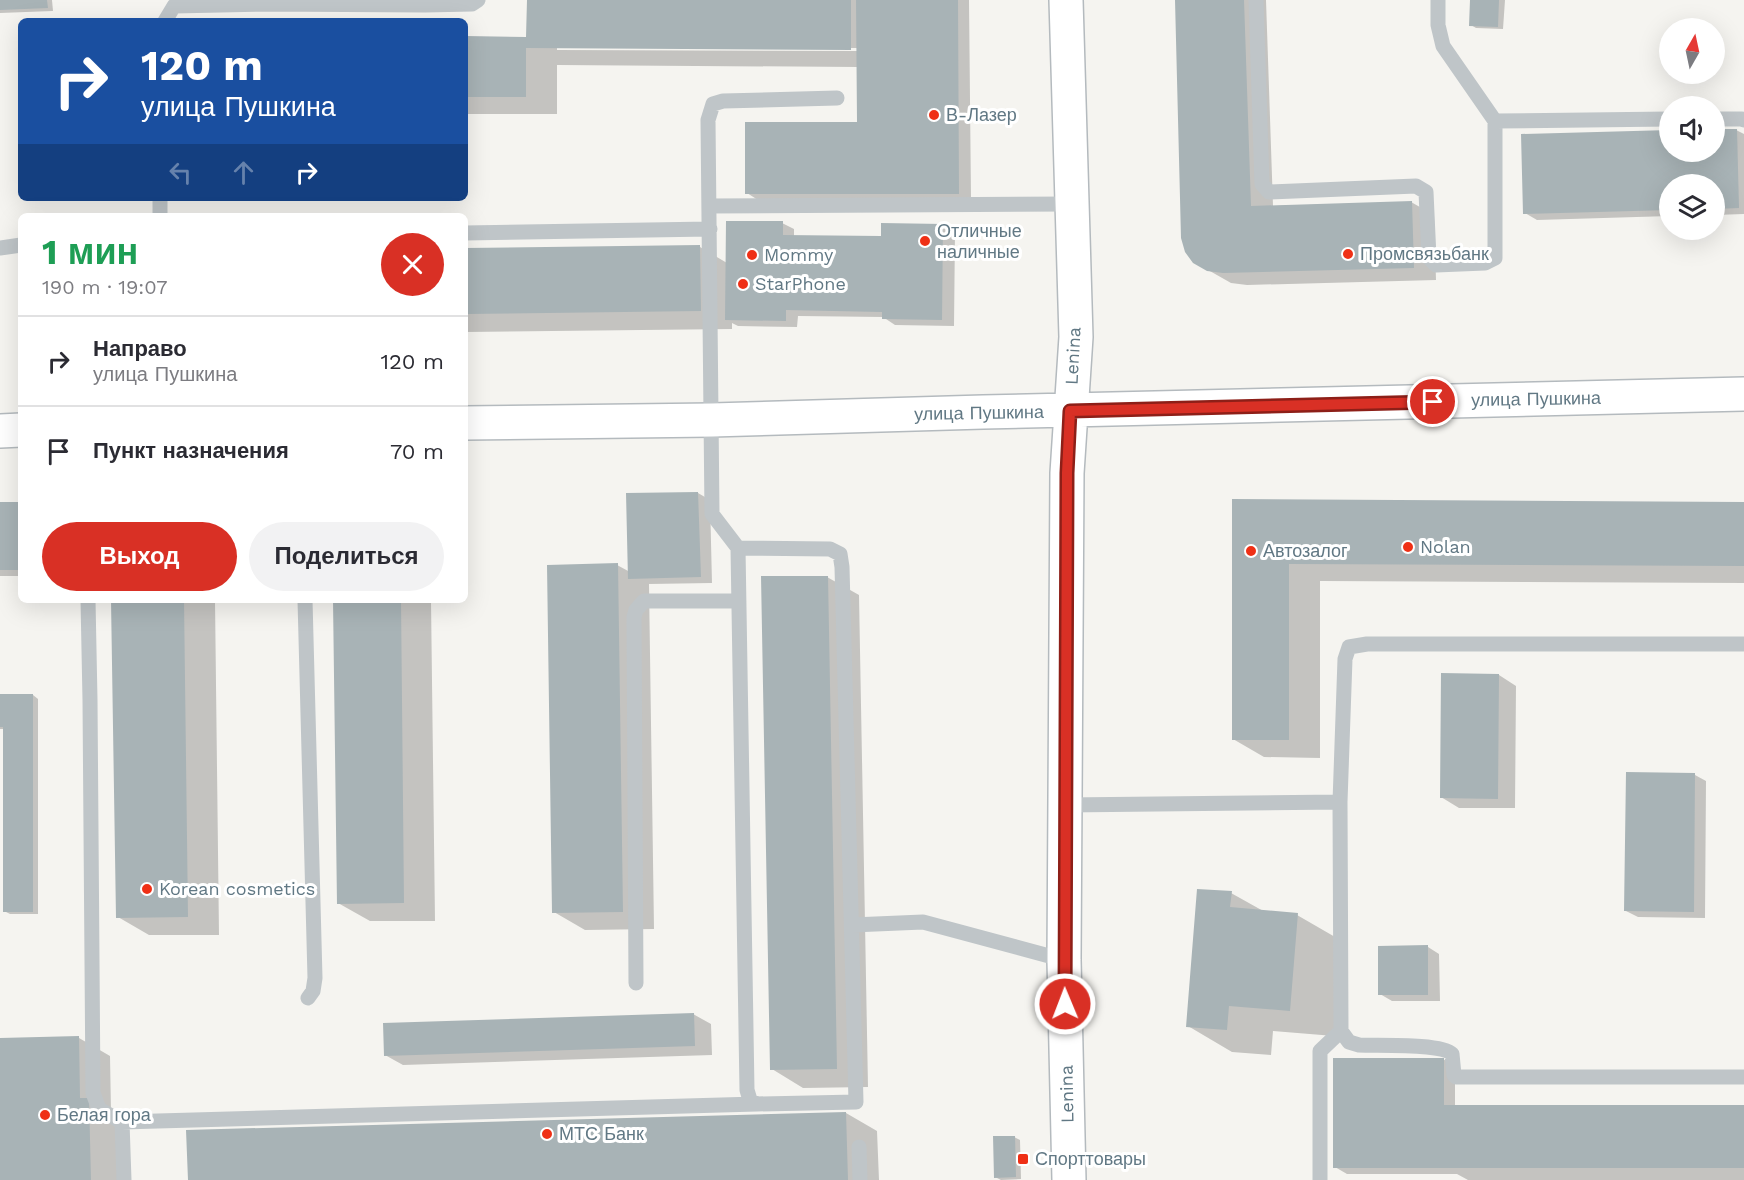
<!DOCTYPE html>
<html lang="ru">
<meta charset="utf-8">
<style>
body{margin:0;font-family:"Work Sans",sans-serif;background:#f2f2f3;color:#2b2b33;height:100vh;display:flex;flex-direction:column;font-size:22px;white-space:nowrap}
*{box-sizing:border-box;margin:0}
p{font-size:20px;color:#7c7c81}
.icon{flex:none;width:33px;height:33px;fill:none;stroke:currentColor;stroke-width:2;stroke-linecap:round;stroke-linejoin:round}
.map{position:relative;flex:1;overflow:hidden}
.panel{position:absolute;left:18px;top:213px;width:450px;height:390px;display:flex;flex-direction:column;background:#fff;border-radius:9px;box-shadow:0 6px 24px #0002}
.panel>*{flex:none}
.top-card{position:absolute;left:18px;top:18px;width:450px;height:183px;border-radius:9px;box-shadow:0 6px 24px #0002;background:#1a4fa0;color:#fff;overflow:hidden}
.needle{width:39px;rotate:9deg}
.fabs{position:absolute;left:1659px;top:18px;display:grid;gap:12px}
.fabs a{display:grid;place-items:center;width:66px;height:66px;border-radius:50%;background:#fff;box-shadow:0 6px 24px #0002;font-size:30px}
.pin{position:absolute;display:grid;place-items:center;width:51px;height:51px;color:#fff;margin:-26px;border:3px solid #fff;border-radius:50%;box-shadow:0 2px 6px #0007}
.me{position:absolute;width:66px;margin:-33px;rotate:359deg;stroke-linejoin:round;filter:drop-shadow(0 0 4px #0008)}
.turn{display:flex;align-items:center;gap:21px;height:126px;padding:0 24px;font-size:27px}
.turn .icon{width:78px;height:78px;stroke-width:2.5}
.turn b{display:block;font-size:42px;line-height:51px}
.lanes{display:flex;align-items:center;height:57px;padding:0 24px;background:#0003;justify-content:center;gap:30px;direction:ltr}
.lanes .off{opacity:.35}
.round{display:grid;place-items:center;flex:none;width:63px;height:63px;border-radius:32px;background:#f2f2f3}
.head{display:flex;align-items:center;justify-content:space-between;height:102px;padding:0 24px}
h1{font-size:36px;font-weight:700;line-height:45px;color:#1e9e55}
.primary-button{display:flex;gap:12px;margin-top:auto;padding:12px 24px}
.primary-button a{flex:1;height:69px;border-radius:36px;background:#d93025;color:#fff;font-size:24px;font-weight:700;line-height:69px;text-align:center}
.primary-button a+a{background:#f2f2f3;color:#2b2b33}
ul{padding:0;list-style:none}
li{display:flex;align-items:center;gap:18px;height:90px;padding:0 24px;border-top:2px solid #e1e1e2}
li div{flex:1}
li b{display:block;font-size:22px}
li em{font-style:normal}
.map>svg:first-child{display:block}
.shadow{fill:#0003;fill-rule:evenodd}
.building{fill:#a8b3b6}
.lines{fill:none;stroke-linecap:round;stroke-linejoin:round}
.secondary-casing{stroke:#b4babe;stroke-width:36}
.lane{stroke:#bfc5c8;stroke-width:15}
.secondary{stroke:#fff;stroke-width:33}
.route-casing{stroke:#8d1f18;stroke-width:15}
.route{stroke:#d93025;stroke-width:10}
.poi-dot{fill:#ef3016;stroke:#fff;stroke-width:2}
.labels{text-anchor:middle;stroke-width:6;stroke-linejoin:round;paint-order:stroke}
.poi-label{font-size:18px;fill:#617884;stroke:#fff;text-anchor:start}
.street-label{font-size:18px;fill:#617884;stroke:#fff}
</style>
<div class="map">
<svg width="1744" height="1180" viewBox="0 0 1744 1180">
<rect width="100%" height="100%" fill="#f5f4f0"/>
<path class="shadow" d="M0,0H52L53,11L0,13Z
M528,0H969L971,199L758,200L747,193L859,123L858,67L557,65V114H465V38H528ZM557,47L858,48V51L557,50Z
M1177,0H1266L1273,206L1411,202L1434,215L1436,280L1247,285L1231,283L1194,262Z
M1472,0H1505L1503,29L1476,28L1471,25Z
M1736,130L1744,134V214L1714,215V184H1670V216L1537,220L1525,213L1670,152H1714Z
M782,223L794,229V236L882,238L883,225H943L955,232L954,326L895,325L883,317L798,316L797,327L738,326L732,323V329L465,332V250L700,247L727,263Z
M698,493L710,500L712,583L649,584L654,929L585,930L554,912L617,565L630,572Z
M1234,501L1744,503V583L1320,581V758L1264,757L1233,739Z
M0,503H21V576H0Z
M827,577L859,595L868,1087L803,1088L772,1069Z
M113,600H215L219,935H149L118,917Z
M335,600H431L435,921H370L338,903Z
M1499,675L1516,686L1515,808H1459L1441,797Z
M0,695H33L38,699V914H10L4,911V729H0Z
M1695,775L1706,781L1705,918L1638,917L1626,911Z
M1231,893L1265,912L1297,915L1342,941L1334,1036L1273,1031L1271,1055L1232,1052L1188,1026Z
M1428,947L1439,954L1440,1001H1392L1380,994Z
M693,1014L711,1024L712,1055L403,1065L385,1055Z
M79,1038L110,1056L111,1112L120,1117L122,1180H0V1039Z
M1443,1059L1455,1066V1106L1744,1107V1180H1468L1457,1174H1347L1335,1167Z
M846,1113L877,1131L879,1180H189Z
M1014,1137L1020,1140L1021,1179L1001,1180L995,1177Z"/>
<path class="building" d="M0,0H47L48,8L0,10Z
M527,0H851V50L526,48V97H465V36L526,37Z
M856,0H958L959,194H745V122H857Z
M1175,0H1244L1251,206L1412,201L1414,268L1223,273L1207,271L1193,263L1185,252L1181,238Z
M1470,0H1499L1498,27L1469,26Z
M1714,129H1737L1739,208L1714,209V184H1670V210L1523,214L1521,134L1670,130V152H1714Z
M726,221H783V235L881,236V223L943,224L942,320L882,319V312L786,310V321L725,320Z
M700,245L701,311L465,314V248Z
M698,492L701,577L628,579L626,493Z
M1232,499L1744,502V566L1289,564V740H1232Z
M0,502H21V570H0Z
M618,563L623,912L552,913L547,565Z
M761,576H828L837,1069L770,1070Z
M111,600H184L188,917L116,918Z
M333,600H401L404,903L337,904Z
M1441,673L1499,674L1498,799L1440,798Z
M0,694H33V912H3V727H0Z
M1626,772L1695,773L1694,912L1624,911Z
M1197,889L1232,891L1230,907L1298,913L1290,1011L1229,1006L1227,1030L1186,1027Z
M1428,945V995H1378V946Z
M694,1013L695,1046L384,1056L383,1023Z
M79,1036L80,1098H89L91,1180H0V1038Z
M1333,1058H1444V1105H1744V1168H1333Z
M846,1112L848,1180H188L186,1130Z
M993,1136H1015L1016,1177L994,1178Z"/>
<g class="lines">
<g class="secondary-casing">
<path id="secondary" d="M1066,0L1076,337L1067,473L1064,960L1069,1180
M465,423L712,420L983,412L1744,394
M0,431L21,430"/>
</g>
<path class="lane" d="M261,0L265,4L425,5
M425,0V5L472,4L478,0
M1256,0L1262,184L1269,192L1416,186L1426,192L1429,258L1436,265L1485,263L1495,258V121L1670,119
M1438,0V25L1443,46L1495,121
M165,21L174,6L265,4
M1714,119H1742L1744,120
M709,206L1072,204
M160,216V198
M465,233L710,229
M0,248L21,245
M738,548L830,549L840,554L842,567L856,1102L757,1104L750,1100L747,1090L738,548L712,514L708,120L713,104L723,101L837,98
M88,600L90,700L93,1093L99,1109L122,1122L124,1180
M305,600L315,978L313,991L308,998
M1340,802L1341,1031L1349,1042L1359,1045C1377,1046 1441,1043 1452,1054L1454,1075L1456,1077H1744
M1065,805L1340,802L1345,659L1349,647L1367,644H1744
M852,925L923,922L1064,960
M636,983L634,617L636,610L644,601H739
M122,1122L757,1104
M859,1147L860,1180
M1320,1180V1051L1341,1031"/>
<use href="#secondary" class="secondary"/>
</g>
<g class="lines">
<g class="route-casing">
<path id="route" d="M1065,1004L1067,473L1070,411L1433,402"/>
</g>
<use href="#route" class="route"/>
</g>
<g class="poi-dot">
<circle cx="934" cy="115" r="6"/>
<circle cx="925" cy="241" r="6"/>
<circle cx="1348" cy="254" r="6"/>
<circle cx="752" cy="255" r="6"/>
<circle cx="743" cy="284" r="6"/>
<circle cx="1408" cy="547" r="6"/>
<circle cx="1251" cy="551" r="6"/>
<circle cx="147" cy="889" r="6"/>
<circle cx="45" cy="1115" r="6"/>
<circle cx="547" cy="1134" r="6"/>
<rect x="1017" y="1153" width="12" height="12" rx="3"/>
</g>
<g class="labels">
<g class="poi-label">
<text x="946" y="121">В-Лазер</text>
<text x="937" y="237">Отличные<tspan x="937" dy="21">наличные</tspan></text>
<text x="1360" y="260">Промсвязьбанк</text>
<text x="764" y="261">Mommy</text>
<text x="755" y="290">StarPhone</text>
<text x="1420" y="553">Nolan</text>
<text x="1263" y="557">Автозалог</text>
<text x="159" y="895">Korean cosmetics</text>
<text x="57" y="1121">Белая гора</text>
<text x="559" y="1140">МТС Банк</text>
<text x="1035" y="1165">Спорттовары</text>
</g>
<g class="street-label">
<text transform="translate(1073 356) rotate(-87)" y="6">Lenina</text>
<text transform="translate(1536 399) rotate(-1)" y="6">улица Пушкина</text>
<text transform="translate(979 413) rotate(-1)" y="6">улица Пушкина</text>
<text transform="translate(1067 1094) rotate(-91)" y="6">Lenina</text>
</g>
</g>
</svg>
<div class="fabs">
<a><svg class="needle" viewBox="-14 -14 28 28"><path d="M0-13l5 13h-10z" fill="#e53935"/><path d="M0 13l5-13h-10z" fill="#7c7c81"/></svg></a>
<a><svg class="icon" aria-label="sound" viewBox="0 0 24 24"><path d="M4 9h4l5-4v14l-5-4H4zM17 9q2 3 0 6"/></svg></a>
<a><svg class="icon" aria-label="layers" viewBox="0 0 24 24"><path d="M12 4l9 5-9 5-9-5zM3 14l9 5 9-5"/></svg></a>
</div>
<div class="pin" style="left:1433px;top:402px;background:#d93025"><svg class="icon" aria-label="arrive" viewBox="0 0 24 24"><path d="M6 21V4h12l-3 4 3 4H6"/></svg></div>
<svg class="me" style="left:1065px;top:1004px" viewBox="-20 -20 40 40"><circle r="17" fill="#d93025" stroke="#fff" stroke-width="3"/><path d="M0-11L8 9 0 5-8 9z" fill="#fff"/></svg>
<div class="top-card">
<div class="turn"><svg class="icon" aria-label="right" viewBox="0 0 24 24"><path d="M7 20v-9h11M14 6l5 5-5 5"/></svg><div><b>120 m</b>улица Пушкина</div></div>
<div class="lanes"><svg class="icon off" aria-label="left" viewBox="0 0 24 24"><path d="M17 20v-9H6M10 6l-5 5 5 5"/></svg><svg class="icon off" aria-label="ahead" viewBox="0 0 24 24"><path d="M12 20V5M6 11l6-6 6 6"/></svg><svg class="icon" aria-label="right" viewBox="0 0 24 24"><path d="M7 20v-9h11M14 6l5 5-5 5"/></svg></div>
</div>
<section class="panel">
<div class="head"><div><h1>1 мин</h1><p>190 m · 19:07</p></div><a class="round" style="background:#d93025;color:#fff"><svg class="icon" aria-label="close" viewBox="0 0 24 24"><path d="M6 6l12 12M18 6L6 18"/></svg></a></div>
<ul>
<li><svg class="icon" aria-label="right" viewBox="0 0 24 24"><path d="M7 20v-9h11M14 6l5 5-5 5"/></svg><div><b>Направо</b><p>улица Пушкина</p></div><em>120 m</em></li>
<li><svg class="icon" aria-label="arrive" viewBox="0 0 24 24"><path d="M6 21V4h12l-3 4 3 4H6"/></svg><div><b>Пункт назначения</b></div><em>70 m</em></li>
</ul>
<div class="primary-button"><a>Выход</a><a>Поделиться</a></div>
</section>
</div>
